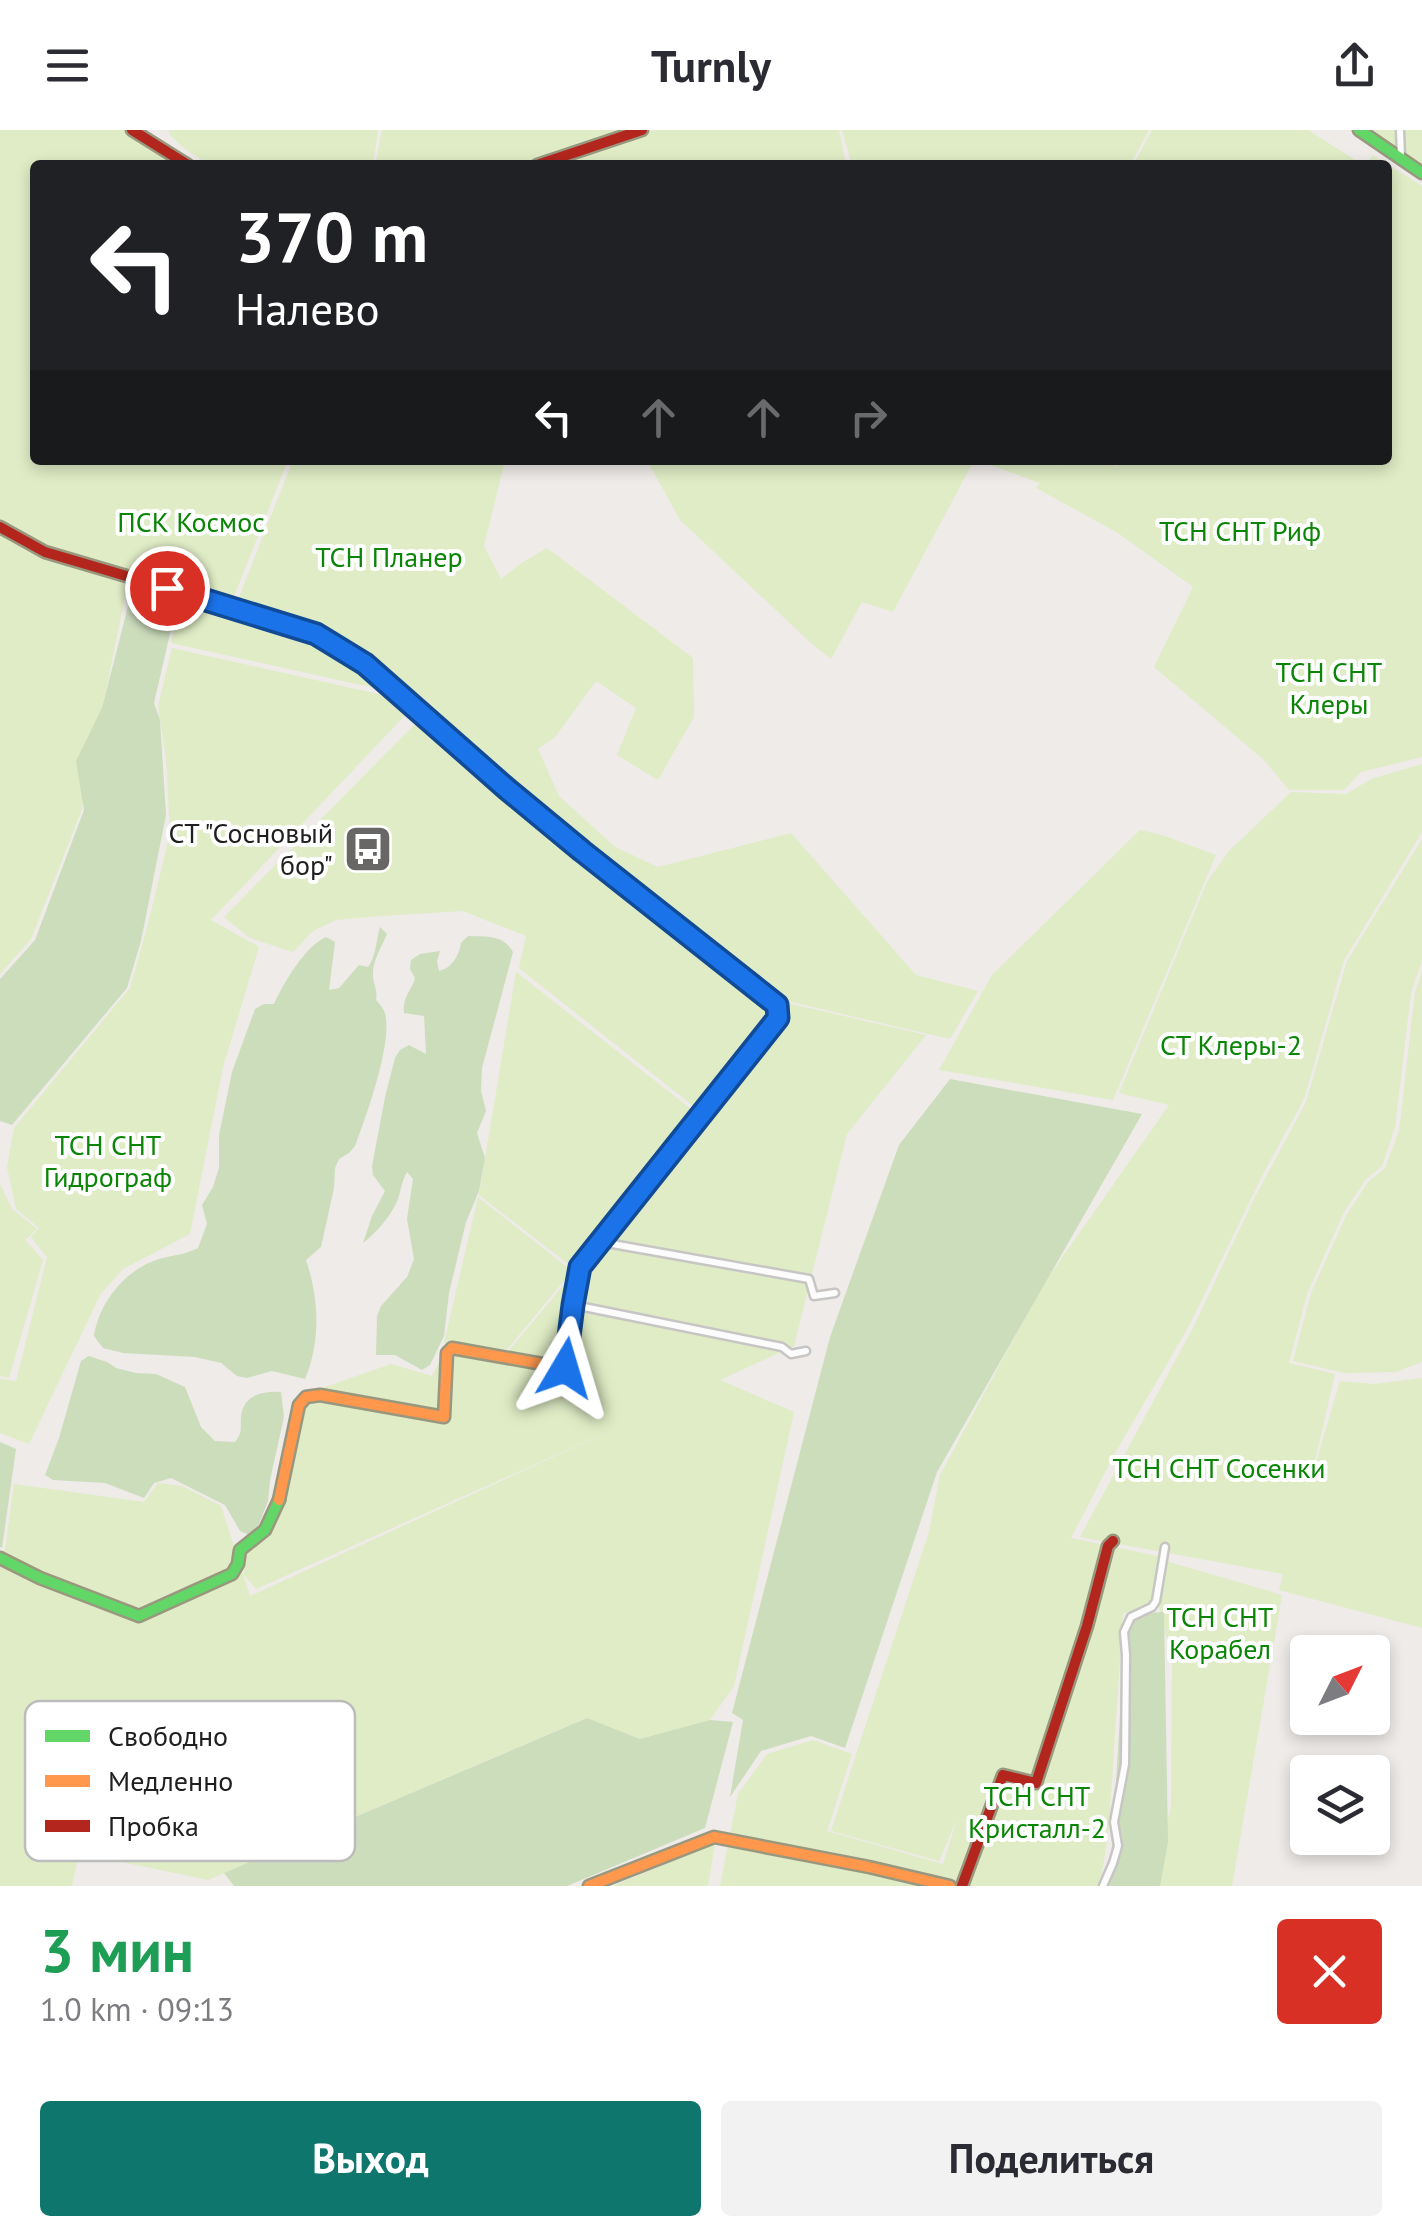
<!DOCTYPE html>
<html lang="ru">
<meta charset="utf-8">
<style>
body{margin:0;font-family:"PT Sans",sans-serif;background:#f2f2f3;color:#2b2b33;height:100vh;display:flex;flex-direction:column;font-size:38px;white-space:nowrap}
*{box-sizing:border-box;margin:0}
p{font-size:32px;color:#7c7c81}
.icon{flex:none;width:55px;height:55px;fill:none;stroke:currentColor;stroke-width:2;stroke-linecap:round;stroke-linejoin:round}
.map{position:relative;height:1756px;overflow:hidden}
.side{display:flex;flex-direction:column;background:#fff;flex:1}
.side>*{flex:none}
.banner{position:absolute;left:30px;top:30px;width:1362px;height:305px;border-radius:10px;box-shadow:0 5px 15px #0003;background:#202124;color:#fff;overflow:hidden}
.needle{width:65px;rotate:48deg}
.tools{position:absolute;left:1290px;top:1505px;display:grid;gap:20px}
.tools a{display:grid;place-items:center;width:100px;height:100px;border-radius:10px;background:#fff;box-shadow:0 5px 15px #0003;font-size:50px}
.pin{position:absolute;display:grid;place-items:center;width:85px;height:85px;color:#fff;margin:-42px;border:5px solid #fff;border-radius:50%;box-shadow:0 2px 10px #0007}
.me{position:absolute;width:110px;margin:-55px;rotate:7deg;stroke-linejoin:round;filter:drop-shadow(0 0 8px #0008)}
.turn{display:flex;align-items:center;gap:35px;height:210px;padding:0 40px;font-size:45px}
.turn .icon{width:130px;height:130px;stroke-width:2.5}
.turn b{display:block;font-size:70px;line-height:85px}
.lanes{display:flex;align-items:center;height:95px;padding:0 40px;background:#0003;justify-content:center;gap:50px;direction:ltr}
.lanes .off{opacity:.35}
.round{display:grid;place-items:center;flex:none;width:105px;height:105px;border-radius:10px;background:#f2f2f3}
.head{display:flex;align-items:center;justify-content:space-between;height:170px;padding:0 40px}
h1{font-size:60px;font-weight:800;line-height:75px;color:#1e9e55}
.primary-button{display:flex;gap:20px;margin-top:auto;padding:20px 40px}
.primary-button a{flex:1;height:115px;border-radius:10px;background:#0f766e;color:#fff;font-size:40px;font-weight:800;line-height:115px;text-align:center}
.primary-button a+a{background:#f2f2f3;color:#2b2b33}
header{display:flex;justify-content:space-between;align-items:center;height:130px;padding:0 40px;background:#fff;font-size:45px;font-weight:800}
.map>svg:first-child{display:block}
.grass{fill:#dfecc5}
.forest{fill:#ccddbc}
.lines{fill:none;stroke-linecap:round;stroke-linejoin:round}
.street-casing{stroke:#c7c6c4;stroke-width:11}
.fast-casing{stroke:#99987f;stroke-width:15}
.slow-casing{stroke:#99987f;stroke-width:15}
.jam-casing{stroke:#99987f;stroke-width:15}
.street{stroke:#fcfcfc;stroke-width:6}
.fast{stroke:#63d668;stroke-width:10}
.slow{stroke:#ff974d;stroke-width:10}
.jam{stroke:#b3261e;stroke-width:10}
.route-casing{stroke:#114b97;stroke-width:25}
.route{stroke:#1a73e8;stroke-width:18}
.labels{text-anchor:middle;stroke-width:8;stroke-linejoin:round;paint-order:stroke}
.park-label{font-size:28px;fill:#0b8506;stroke:#fff}
.poi-label{font-size:28px;fill:#202020;stroke:#fff;text-anchor:end}
.key{fill:#fff;stroke:#bcbcbc;stroke-width:2.5}
.key-label{font-size:28px;fill:#202020}
</style>
<header><svg class="icon" aria-label="menu" viewBox="0 0 24 24"><path d="M4 6h16M4 12h16M4 18h16"/></svg>Turnly<svg class="icon" aria-label="share" viewBox="0 0 24 24"><path d="M12 15V3M7 8l5-5 5 5M5 13v7h14v-7"/></svg></header>
<div class="map">
<svg width="1422" height="1756" viewBox="0 0 1422 1756">
<rect width="100%" height="100%" fill="#eeebe8"/>
<path class="grass" d="M0,0H123L181,35H35V330H288L233,469L45,415L0,392Z
M169,0H378L373,35H210L186,20L169,4Z
M382,0H623L521,35H375Z
M654,0H839L846,35H554L555,33Z
M842,0H1149L1130,35H852Z
M1152,0H1308L1363,35H1133Z
M1369,0H1422V37Z
M1373,25L1422,56V627L1361,642L1344,660H1289L1264,630L1154,537L1193,457L1118,403L1036,358L1040,353L976,330H1066L1061,336C1076,324 1104,329 1119,338L1110,330H1388V35H1365Z
M293,330H505L484,416L501,449L520,434L547,418L693,528L694,587L658,650L617,625L636,578L596,551L555,607L538,619L559,666L615,717L658,737L791,703L916,845L978,861L950,909L778,869L522,662L363,524L323,499L237,472Z
M647,330H959L972,334L893,482L862,472L831,529L812,514L680,390Z
M0,395L46,419L130,443L81,682L31,809L0,844Z
M180,468C247,486 342,504 388,561L171,513Z
M172,518L396,568L409,581L211,790L259,817L223,937L190,1104L123,1139L100,1165L29,1314L0,1303V1249L16,1251L47,1127L31,1107L39,1098L16,1079L7,1037L14,998L130,858L149,790L170,703L166,628L158,576Z
M421,588L598,738L776,878L697,979L519,838L526,806L463,781L381,786L336,790L313,801L293,822L250,808L224,787Z
M1422,634V702L1344,830L1304,969L1264,1042L1189,1196L1115,1323L1071,1408L1158,1426L1155,1480L1123,1483L1109,1696L1100,1756H720L738,1664L767,1624L813,1610L852,1624L827,1701L943,1734L957,1689L939,1731L831,1701L929,1402L940,1345L1043,1155L1169,975L1119,963L1207,752L1228,722L1291,662L1346,664L1371,649Z
M1140,700L1162,705L1216,725L1113,970L939,940L992,845Z
M1422,709V830L1411,863L1395,997L1382,1036L1366,1049L1344,1082L1307,1164L1289,1233L1335,1244L1310,1353L1340,1251L1374,1254L1422,1248V1498L1279,1460L1283,1444L1080,1407L1193,1198L1254,1069L1306,972L1347,831Z
M1422,841V1232L1396,1242L1345,1243L1293,1231L1311,1163L1346,1086L1368,1052L1385,1038L1399,1001L1415,862Z
M516,842L696,983L783,872L926,905L847,1004L794,1216L720,1250L794,1282L734,1556L710,1590L640,1609L586,1588L208,1750L79,1723L72,1756H0V1421L5,1420L14,1354L144,1372L158,1353L182,1356L221,1376L250,1466L632,1291L256,1459L244,1445L245,1424L266,1406L296,1267L391,1234L432,1246L448,1214L444,1213L478,1067L572,1141L506,1221L482,1219L507,1223L576,1140L479,1065Z
M0,1054L12,1079L37,1099L25,1110L43,1130L9,1248L0,1246Z
M1166,1431L1282,1465L1232,1756H1151L1171,1677L1172,1530L1158,1473Z
M715,1713L708,1756H613Z"/>
<path class="forest" d="M133,457L178,469L154,573L160,590L166,685L141,811L127,858L12,995L0,991V849L35,810L84,680L76,631L102,578Z
M380,797L387,804C382,816 372,832 373,845C373,855 378,859 376,870C380,874 383,878 385,883C393,913 366,986 355,1016L349,1023L339,1029L335,1038L334,1058L321,1117L306,1130C319,1168 321,1211 305,1249L272,1241L247,1248L237,1246L221,1233L195,1227L123,1223L103,1218L94,1206C99,1172 126,1139 159,1129C173,1125 185,1125 198,1118L207,1094L202,1075L213,1057L219,1038V1005L232,942L255,879L264,874H274C283,854 305,816 326,807L335,812L329,860L339,858L359,835L368,837C376,826 376,811 380,797Z
M468,806C486,807 503,804 513,822L482,938L481,961L486,981L477,1003L485,1028L479,1061L466,1092L449,1163L444,1206L430,1235L422,1240L395,1225H376L377,1186L381,1176L407,1147L414,1129L407,1089L413,1049L407,1042C401,1052 401,1063 396,1074C388,1089 376,1103 363,1113L372,1086L385,1061L373,1045L372,1036L385,967L395,928L400,920L409,915L426,924L424,886L404,883C402,867 411,862 415,848L410,839L411,830L420,824L440,821L437,831L439,841C452,838 459,826 461,813Z
M950,949L1142,984L937,1342L845,1618L811,1606L761,1621L730,1667L743,1590L732,1583L830,1207L899,1015Z
M89,1226L107,1232L116,1238L136,1243L156,1244L185,1257L201,1297L215,1311L235,1312C243,1302 240,1299 241,1287C243,1265 262,1261 281,1262L284,1287L270,1350L268,1371L257,1399L249,1405L240,1401L225,1375L171,1348L154,1353L144,1368L105,1353L53,1350L45,1345L59,1308L81,1231Z
M0,1312L16,1319L2,1418L0,1417Z
M1164,1482L1168,1712L1160,1756H1105L1112,1721L1126,1484Z
M587,1588L640,1609L710,1590L733,1592L705,1698L567,1756H234L224,1743Z"/>
<g class="lines">
<g class="street-casing">
<path id="street" d="M1400,0L1401,27
M601,1112L809,1149L814,1166L835,1163
M574,1175L782,1217L791,1224L806,1221
M1103,1756L1113,1733L1118,1716L1114,1692L1125,1634L1126,1525L1124,1502L1131,1487L1152,1477L1156,1471L1165,1417"/>
</g>
<g class="fast-casing">
<path id="fast" d="M1359,0L1422,43
M473,629L582,721L777,875L778,888L580,1137L568,1220
M0,1428L40,1448L139,1486L232,1444L238,1434L240,1420L265,1400L279,1370"/>
</g>
<g class="slow-casing">
<path id="slow" d="M279,1370L299,1275L306,1267L320,1265L444,1287L447,1223L452,1218L565,1238L568,1220
M589,1756L714,1707L869,1737L950,1756"/>
</g>
<g class="jam-casing">
<path id="jam" d="M132,0L188,35
M537,35L642,0
M0,397L45,422L272,489L315,504L365,534L473,629
M962,1756L1003,1645L1036,1653L1087,1496L1108,1416L1113,1411"/>
</g>
<use href="#street" class="street"/>
<use href="#fast" class="fast"/>
<use href="#slow" class="slow"/>
<use href="#jam" class="jam"/>
</g>
<g class="lines">
<g class="route-casing">
<path id="route" d="M167,458L316,504L365,534L507,659L582,721L777,875L778,888L580,1137L573,1175L565,1238"/>
</g>
<use href="#route" class="route"/>
</g>
<defs>
<g id="bus-square" transform="scale(2.5)"><rect x="-9" y="-9" width="18" height="18" rx="4" fill="#686766" stroke="#fff"/><path d="M-5-6H5V4H4V6H2V4H-2V6H-4V4H-5ZM-3.5-4V0h7V-4ZM-3.5 1.2v1.5H-2V1.2ZM2 1.2v1.5H3.5V1.2Z" fill="#fff"/></g>
</defs>
<g fill-rule="evenodd">
<use href="#bus-square" x="368" y="719"/>
</g>
<g class="labels">
<g class="park-label">
<text x="191" y="402">ПСК Космос</text>
<text x="1240" y="411">ТСН СНТ Риф</text>
<text x="389" y="437">ТСН Планер</text>
<text x="1329" y="552">ТСН СНТ<tspan x="1329" dy="32">Клеры</tspan></text>
<text x="1231" y="925">СТ Клеры-2</text>
<text x="108" y="1025">ТСН СНТ<tspan x="108" dy="32">Гидрограф</tspan></text>
<text x="1219" y="1348">ТСН СНТ Сосенки</text>
<text x="1220" y="1497">ТСН СНТ<tspan x="1220" dy="32">Корабел</tspan></text>
<text x="1037" y="1676">ТСН СНТ<tspan x="1037" dy="32">Кристалл-2</tspan></text>
</g>
<g class="poi-label">
<text x="333" y="713">СТ "Сосновый<tspan x="333" dy="32">бор"</tspan></text>
</g>
</g>
<rect x="25" y="1571" width="330" height="160" rx="15" class="key"/>
<rect x="45" y="1600" width="45" height="12" fill="#63d668"/>
<rect x="45" y="1645" width="45" height="12" fill="#ff974d"/>
<rect x="45" y="1690" width="45" height="12" fill="#b3261e"/>
<g class="key-label">
<text x="108" y="1616">Свободно</text>
<text x="108" y="1661">Медленно</text>
<text x="108" y="1706">Пробка</text>
</g>
</svg>
<div class="tools">
<a><svg class="needle" viewBox="-14 -14 28 28"><path d="M0-13l5 13h-10z" fill="#e53935"/><path d="M0 13l5-13h-10z" fill="#7c7c81"/></svg></a>
<a><svg class="icon" aria-label="layers" viewBox="0 0 24 24"><path d="M12 4l9 5-9 5-9-5zM3 14l9 5 9-5"/></svg></a>
</div>
<div class="pin" style="left:167px;top:458px;background:#d93025"><svg class="icon" aria-label="arrive" viewBox="0 0 24 24"><path d="M6 21V4h12l-3 4 3 4H6"/></svg></div>
<svg class="me" style="left:565px;top:1238px" viewBox="-20 -20 40 40"><path d="M0-17L14 15 0 8-14 15z" fill="#1a73e8" stroke="#fff" stroke-width="4"/></svg>
<div class="banner">
<div class="turn"><svg class="icon" aria-label="left" viewBox="0 0 24 24"><path d="M17 20v-9H6M10 6l-5 5 5 5"/></svg><div><b>370 m</b>Налево</div></div>
<div class="lanes"><svg class="icon" aria-label="left" viewBox="0 0 24 24"><path d="M17 20v-9H6M10 6l-5 5 5 5"/></svg><svg class="icon off" aria-label="ahead" viewBox="0 0 24 24"><path d="M12 20V5M6 11l6-6 6 6"/></svg><svg class="icon off" aria-label="ahead" viewBox="0 0 24 24"><path d="M12 20V5M6 11l6-6 6 6"/></svg><svg class="icon off" aria-label="right" viewBox="0 0 24 24"><path d="M7 20v-9h11M14 6l5 5-5 5"/></svg></div>
</div>
</div>
<section class="side">
<div class="head"><div><h1>3 мин</h1><p>1.0 km · 09:13</p></div><a class="round" style="background:#d93025;color:#fff"><svg class="icon" aria-label="close" viewBox="0 0 24 24"><path d="M6 6l12 12M18 6L6 18"/></svg></a></div>
<div class="primary-button"><a>Выход</a><a>Поделиться</a></div>
</section>
